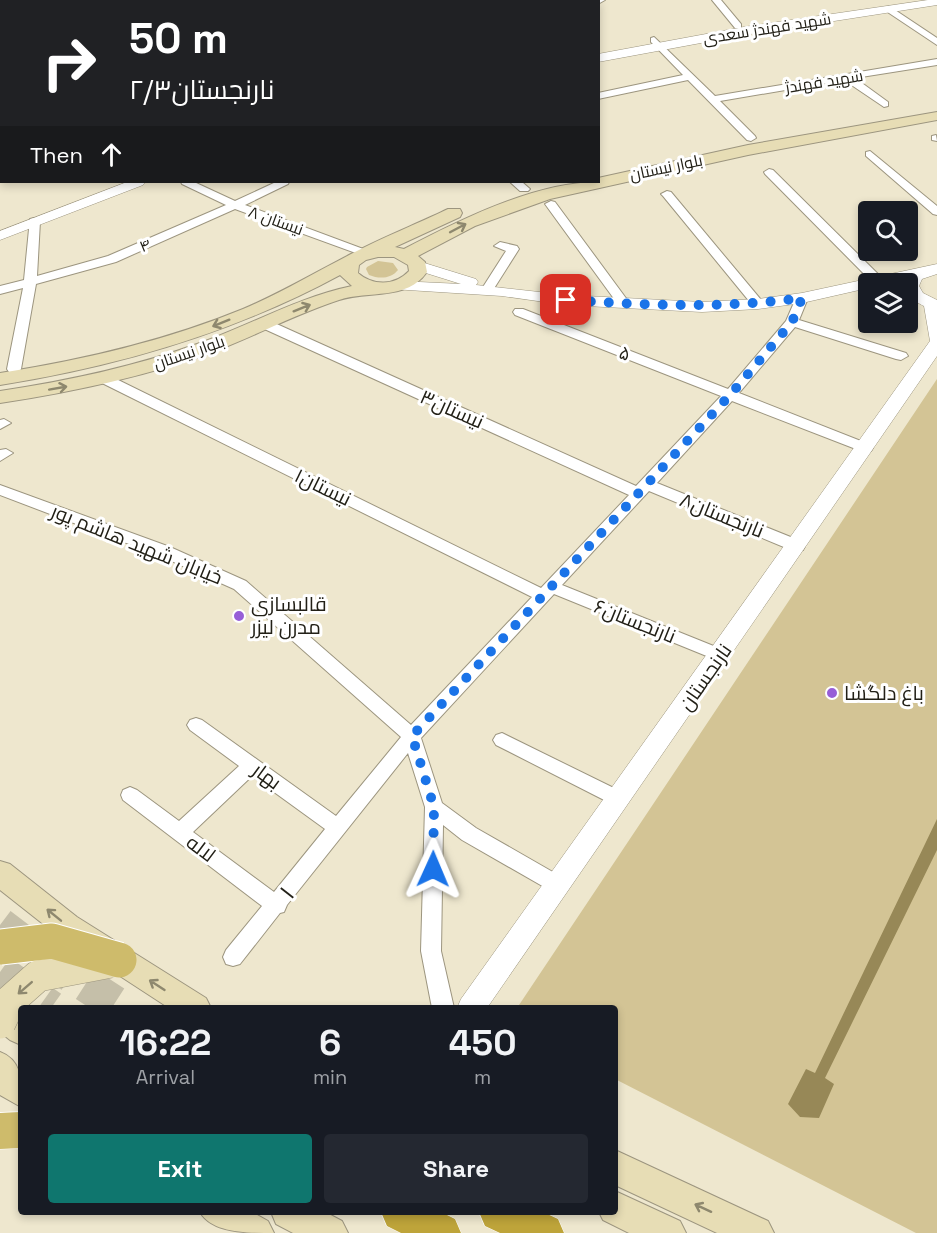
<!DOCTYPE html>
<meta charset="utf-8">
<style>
body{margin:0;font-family:"Space Grotesk",Cairo,sans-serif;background:#242831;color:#f1f3f6;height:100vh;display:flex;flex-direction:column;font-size:22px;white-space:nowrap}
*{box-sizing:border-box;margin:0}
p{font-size:20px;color:#9ea1a6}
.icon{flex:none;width:33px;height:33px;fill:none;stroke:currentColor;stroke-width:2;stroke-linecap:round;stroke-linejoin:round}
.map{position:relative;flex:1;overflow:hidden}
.side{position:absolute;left:18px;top:1005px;width:600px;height:210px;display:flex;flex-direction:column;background:#171b24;border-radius:6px;box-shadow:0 3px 9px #0003}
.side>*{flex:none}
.guide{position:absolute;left:0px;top:0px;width:600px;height:183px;box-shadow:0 3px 9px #0003;background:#202124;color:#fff;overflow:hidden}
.controls{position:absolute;left:858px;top:201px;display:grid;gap:12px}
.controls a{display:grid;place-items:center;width:60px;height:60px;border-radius:6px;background:#171b24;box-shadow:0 3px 9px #0003;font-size:30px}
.pin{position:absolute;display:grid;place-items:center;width:51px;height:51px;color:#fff;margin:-26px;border-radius:12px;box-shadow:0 3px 9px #0006}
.me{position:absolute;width:66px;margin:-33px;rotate:1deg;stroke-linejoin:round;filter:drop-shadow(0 0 4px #0008)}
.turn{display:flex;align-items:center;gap:21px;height:126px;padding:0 30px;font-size:27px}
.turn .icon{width:78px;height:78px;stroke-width:2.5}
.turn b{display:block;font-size:42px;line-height:51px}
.then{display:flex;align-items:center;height:57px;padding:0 30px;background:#0003;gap:12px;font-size:22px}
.eta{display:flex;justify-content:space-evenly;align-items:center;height:102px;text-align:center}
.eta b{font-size:36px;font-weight:700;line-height:42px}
.action{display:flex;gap:12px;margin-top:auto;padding:12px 30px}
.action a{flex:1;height:69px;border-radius:6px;background:#0f766e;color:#fff;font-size:24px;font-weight:700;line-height:69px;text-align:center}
.action a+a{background:#242831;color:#f1f3f6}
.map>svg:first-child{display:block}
.green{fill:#d3c495}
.water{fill:#978857}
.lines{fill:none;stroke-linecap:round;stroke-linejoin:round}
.trunk-tunnel{stroke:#c5bfa9;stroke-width:35;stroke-dasharray:35 17;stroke-linecap:butt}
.minor-casing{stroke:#9c957f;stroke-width:2}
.tertiary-casing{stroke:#9c957f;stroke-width:1}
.secondary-casing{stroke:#9c957f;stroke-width:2}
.primary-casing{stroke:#fff;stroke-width:1}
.trunk-casing{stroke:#fff;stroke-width:1}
.minor{fill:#fff;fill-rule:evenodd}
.tertiary{fill:#fff;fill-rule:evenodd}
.secondary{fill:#e7ddb5;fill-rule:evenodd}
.primary{fill:#cebb6b;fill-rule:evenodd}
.trunk{fill:#bea43a;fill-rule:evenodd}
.secondary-bridge-casing{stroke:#9c957f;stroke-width:32;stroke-linecap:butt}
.primary-bridge-casing{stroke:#fff;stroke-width:37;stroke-linecap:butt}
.secondary-bridge{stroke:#e7ddb5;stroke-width:31}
.primary-bridge{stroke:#cebb6b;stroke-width:35}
.oneway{stroke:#8e886e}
.route{stroke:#1a73e8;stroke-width:10;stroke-dasharray:0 18}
.poi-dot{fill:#975ed7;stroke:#fff;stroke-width:2}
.labels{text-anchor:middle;stroke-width:6;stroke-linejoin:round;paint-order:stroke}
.far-street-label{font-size:16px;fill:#222017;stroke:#fff}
.street-label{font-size:20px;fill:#222017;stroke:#fff}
.poi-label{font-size:20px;fill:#222017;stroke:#fff;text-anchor:start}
.near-street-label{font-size:24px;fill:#222017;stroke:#fff}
</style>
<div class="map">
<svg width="937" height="1233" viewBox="0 0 937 1233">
<rect width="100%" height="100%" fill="#eee7ce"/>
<path class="green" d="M0,0H498L2,2L0,157Z
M378,261L393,263L398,270C391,279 379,279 369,275L366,269L367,267Z
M937,379V1233H916L615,1079V1008H517Z"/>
<path class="water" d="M937,819V850L825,1078L834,1084L819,1118L800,1117L788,1104L806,1069L815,1073Z"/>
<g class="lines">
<path class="trunk-tunnel" d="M0,925L37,953L122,1008
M0,972L51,1008"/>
<g class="minor-casing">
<path id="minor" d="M592,0H605L598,4V2Z
M712,0H721L741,24V28H735Z
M889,6L937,38V45L886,11L885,9Z
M654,37L715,96L937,59V65L855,78L888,102V106L884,107L844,80L720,101L755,136L756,138L751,141L747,140L688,80L598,99V93L683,75L651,42V38Z
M936,135L937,141L932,140V136Z
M870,151L937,206V215L933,214L866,156V152Z
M769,169L773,170L882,278V284H874L765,174L764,172Z
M181,182H194L235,201L276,182H289L288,184L245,205L374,253L368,257L364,256L235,209L116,262L36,284L21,369L19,372H9L7,369L23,288L0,294V286L24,280L30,219L34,218L40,221L37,276L108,256L226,205L182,184Z
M510,182H522L530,189L528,191H520Z
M667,191L671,192L762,301L764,304L762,307H754L663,196L661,194Z
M551,201L555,202L628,301L630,304L628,307H620L545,204Z
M500,242L517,246L519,249L493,290H485L483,287L506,251L494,246Z
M802,294L808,298L799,320L906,353L908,356L901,360L896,359L795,327L739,393L871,445L873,448L871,451H861L732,401L657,483L803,542L805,546L803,550H791L649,491L562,585L726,651L728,655L726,659L720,661L714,659L554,594L421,738L442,803L476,828L565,879L568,885L565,891L558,893L551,891L462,840L443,825L441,951L454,1008H432L421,951L425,807L408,753L287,905L284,912L280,913L240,964L233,966L226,964L223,957L226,950L262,906L123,800L121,795L123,790L130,787L137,790L179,821L239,766L190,730L187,725L190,720L196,718L202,720L336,816L401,737L234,589L158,555L0,495V485L170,547L246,581L411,725L532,597L98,381L96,378L98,375H108L541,588L629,495L260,327L259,324L260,321H270L636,486L721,396L515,315L513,312L515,309H523L728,389L786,321L796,298ZM252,776L325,829L274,892L193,832Z
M4,419L11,423L0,429V420Z
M6,449L13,453L0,461V450Z
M502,733L626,794L628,799L626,804L619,807L612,804L496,745L493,740L496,735Z"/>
</g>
<g class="tertiary-casing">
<path id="tertiary" d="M928,0H937V5L744,35L598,62V54L744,27Z
M127,182H145L143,185L0,240V231Z
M418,261L476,279L478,282L476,285L566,295L702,302L758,299L802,293L937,264V274L922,279L919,286L923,293L937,300V356L487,1008H457L461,999L930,341L924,306C912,300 908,297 908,284H904L906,280L890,284H868V288L802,303L758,309L702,312L566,305L502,296L392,289L390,286L398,281L461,284L413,269L410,266Z"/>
</g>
<g class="secondary-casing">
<path id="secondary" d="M937,112V120L748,155L550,199L475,226L418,256L425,262L427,272C407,301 369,290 339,300C296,314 255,336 213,352C144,377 72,392 0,403V391C67,381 133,367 197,344C249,326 298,297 352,286L340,275C233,333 120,366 0,385V373C83,360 165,341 243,309C281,293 316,272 353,253C383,237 417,224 448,209H460L462,213L460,217L395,247L404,249C459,220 536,182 598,182V178L748,145ZM378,257H394L408,265L409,271C395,286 373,286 358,273L359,265L366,260Z
M0,861L10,864L77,917L206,998L211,1008H169L57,935L0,890Z
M0,999L11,1003L21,1011V1045L10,1040L0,1032Z
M0,1052C24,1061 21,1084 21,1107L0,1095Z
M615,1150L768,1221L774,1233H717L615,1185Z
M615,1191L680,1221L686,1233H629L603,1220L599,1212H615Z
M200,1212H252L268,1221L274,1233C246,1233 212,1233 200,1212Z
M271,1212H325L342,1221L348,1233H293L276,1224Z"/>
</g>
<g class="primary-casing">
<path id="primary" d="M21,1112V1148L0,1149V1113Z"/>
</g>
<g class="trunk-casing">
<path id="trunk" d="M381,1212H441L455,1219L461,1233H401L387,1226Z
M479,1212H543L558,1219L564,1233H500L485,1226Z"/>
</g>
<use href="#minor" class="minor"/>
<use href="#tertiary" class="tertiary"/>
<use href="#secondary" class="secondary"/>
<use href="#primary" class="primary"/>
<use href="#trunk" class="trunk"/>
<g class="secondary-bridge-casing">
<path id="secondary-bridge" d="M0,1023L11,1000L38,976L111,962"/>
</g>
<g class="primary-bridge-casing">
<path id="primary-bridge" d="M0,947L52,941L119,960"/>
</g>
<use href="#secondary-bridge" class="secondary-bridge"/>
<use href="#primary-bridge" class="primary-bridge"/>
</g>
<defs><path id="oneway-shaft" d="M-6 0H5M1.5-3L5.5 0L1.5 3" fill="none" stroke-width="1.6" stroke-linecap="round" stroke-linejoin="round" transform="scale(1.5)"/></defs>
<g class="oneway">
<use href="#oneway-shaft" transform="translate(458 228) rotate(-28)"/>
<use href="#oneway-shaft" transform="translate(302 308) rotate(-22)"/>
<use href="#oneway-shaft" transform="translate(221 323) rotate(158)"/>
<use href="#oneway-shaft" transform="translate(58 388) rotate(-10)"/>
<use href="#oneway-shaft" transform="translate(54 915) rotate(-141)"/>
<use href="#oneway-shaft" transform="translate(157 985) rotate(-147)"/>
<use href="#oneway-shaft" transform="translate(25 988) rotate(139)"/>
<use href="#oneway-shaft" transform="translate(703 1208) rotate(-155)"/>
</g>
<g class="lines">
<path class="route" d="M433,869L434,807L412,736L731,394L792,322L802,298C723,309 645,305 566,300"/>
</g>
<g class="poi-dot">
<circle cx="239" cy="616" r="6"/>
<circle cx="832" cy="693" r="6"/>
</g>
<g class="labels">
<g class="far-street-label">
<text transform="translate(767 28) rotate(-9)" y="6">شهید فهندژ سعدی</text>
<text transform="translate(824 81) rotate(-9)" y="6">شهید فهندژ</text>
<text transform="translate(666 167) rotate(-12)" y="6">بلوار نیستان</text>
<text transform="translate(276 220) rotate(20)" y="6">نیستان ۸</text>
<text transform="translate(145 245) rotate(-22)" y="6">۴</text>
<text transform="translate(189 352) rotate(-19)" y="6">بلوار نیستان</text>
</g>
<g class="street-label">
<text transform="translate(625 353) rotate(21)" y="7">۵</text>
<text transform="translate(452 409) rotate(24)" y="7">۳نیستان</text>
<text transform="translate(323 487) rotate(26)" y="7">۱نیستان</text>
<text transform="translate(722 515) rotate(22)" y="7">۸نارنجستان</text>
<text transform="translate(137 544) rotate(22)" y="7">خیابان شهید هاشم پور</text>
<text transform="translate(635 621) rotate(22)" y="7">۶نارنجستان</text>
<text transform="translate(705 677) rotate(-55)" y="7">نارنجستان</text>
<text transform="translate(267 776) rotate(36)" y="7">بهار</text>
<text transform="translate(203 850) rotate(37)" y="7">لاله ‍</text>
</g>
<g class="poi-label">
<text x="251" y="611">قالبسازی<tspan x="251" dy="23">مدرن لیزر</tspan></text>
<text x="844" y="700">باغ دلگشا</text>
</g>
<g class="near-street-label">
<text transform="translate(287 893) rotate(-52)" y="8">۱</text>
</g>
</g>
</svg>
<div class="controls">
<a><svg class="icon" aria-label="search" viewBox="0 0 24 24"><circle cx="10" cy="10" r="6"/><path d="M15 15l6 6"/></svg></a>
<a><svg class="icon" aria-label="layers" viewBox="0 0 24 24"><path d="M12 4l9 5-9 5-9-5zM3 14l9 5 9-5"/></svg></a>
</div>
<div class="pin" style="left:566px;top:300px;background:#d93025"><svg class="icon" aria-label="arrive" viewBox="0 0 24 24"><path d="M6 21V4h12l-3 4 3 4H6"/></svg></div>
<svg class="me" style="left:433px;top:869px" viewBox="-20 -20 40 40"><path d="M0-17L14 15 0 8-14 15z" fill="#1a73e8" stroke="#fff" stroke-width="4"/></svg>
<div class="guide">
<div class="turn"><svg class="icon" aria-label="right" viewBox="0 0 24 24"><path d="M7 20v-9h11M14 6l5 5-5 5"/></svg><div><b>50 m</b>۲/۳نارنجستان</div></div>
<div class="then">Then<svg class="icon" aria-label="ahead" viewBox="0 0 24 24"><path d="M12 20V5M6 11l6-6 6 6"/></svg></div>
</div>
<section class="side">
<div class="eta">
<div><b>16:22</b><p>Arrival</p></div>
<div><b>6</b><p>min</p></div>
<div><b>450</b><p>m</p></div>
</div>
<div class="action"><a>Exit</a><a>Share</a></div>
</section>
</div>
